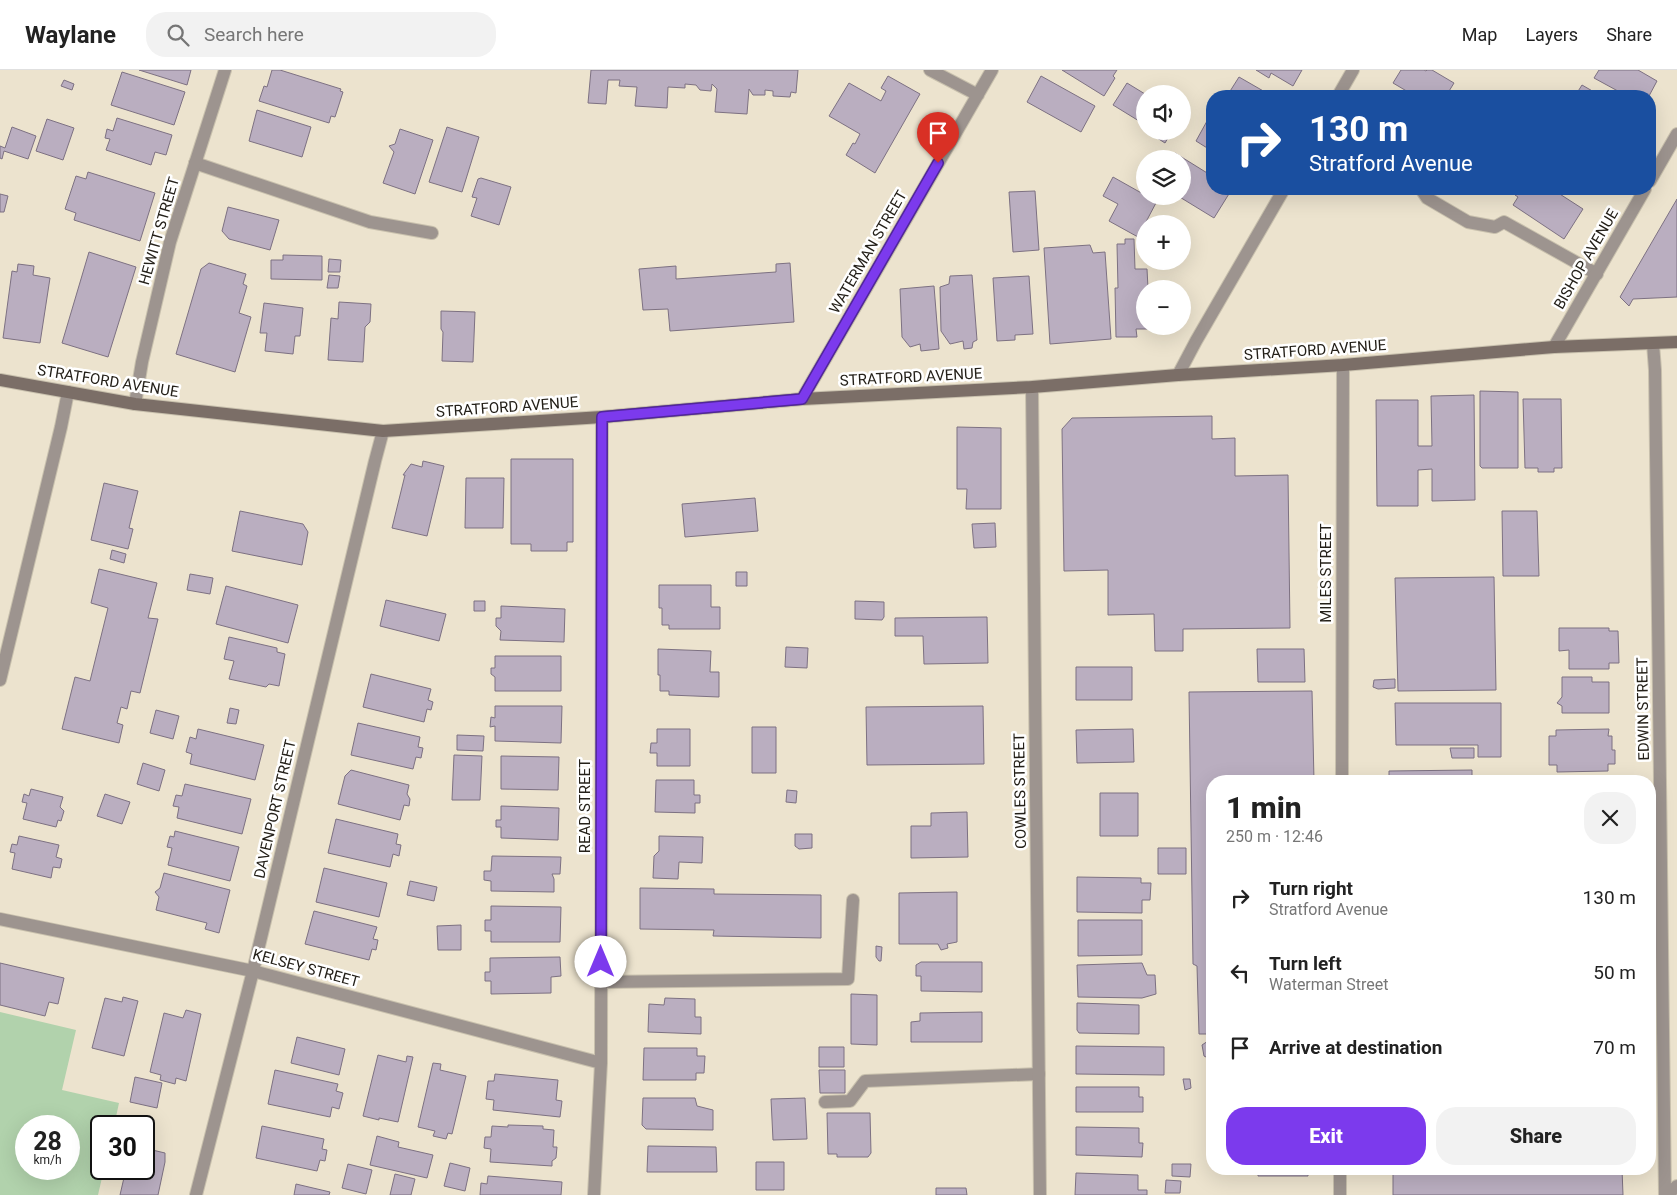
<!DOCTYPE html>
<meta charset="utf-8">
<style>
body{margin:0;font-family:Roboto,sans-serif;background:#f2f2f2;color:#222;height:100vh;display:flex;flex-direction:column;font-size:19px;white-space:nowrap}
*{box-sizing:border-box;margin:0}
p{font-size:16px;color:#767676}
.icon{flex:none;width:28px;height:28px;fill:none;stroke:currentColor;stroke-width:2;stroke-linecap:round;stroke-linejoin:round}
.map{position:relative;flex:1;overflow:hidden}
.side{position:absolute;left:1206px;top:705px;width:450px;height:400px;display:flex;flex-direction:column;background:#fff;border-radius:20px;box-shadow:0 5px 20px #0002}
.side>*{flex:none}
.hud{position:absolute;left:1206px;top:20px;width:450px;height:105px;border-radius:20px;box-shadow:0 5px 20px #0002;background:#1a4fa0;color:#fff;overflow:hidden}
.fabs{position:absolute;left:1136px;top:15px;display:grid;gap:10px}
.fabs a{display:grid;place-items:center;width:55px;height:55px;border-radius:50%;background:#fff;box-shadow:0 5px 20px #0002;font-size:25px}
.speed{position:absolute;left:15px;top:1045px;display:flex;gap:10px;font-size:25px;font-weight:700;text-align:center}
.speed>*{display:grid;place-content:center;width:65px;height:65px;border-radius:50%;background:#fff;box-shadow:0 5px 20px #0002;line-height:1}
.speed small{font-size:12px;font-weight:400}
.speed .limit{border:2px solid #111;border-radius:8px;background:#fff;color:#111}
.pin{position:absolute;display:grid;place-items:center;width:42px;height:42px;color:#fff;margin:-51px -21px;border-radius:50% 50% 50% 0;rotate:-45deg;box-shadow:0 0 5px #0007}
.pin .icon{rotate:45deg}
.me{position:absolute;width:55px;margin:-28px;rotate:0deg;stroke-linejoin:round;filter:drop-shadow(0 0 4px #0008)}
.turn{display:flex;align-items:center;gap:18px;height:105px;padding:0 20px;font-size:22px}
.turn .icon{width:65px;height:65px;stroke-width:2.5}
.turn b{display:block;font-size:35px;line-height:42px}
.round{display:grid;place-items:center;flex:none;width:52px;height:52px;border-radius:20px;background:#f2f2f2}
.head{display:flex;align-items:center;justify-content:space-between;height:85px;padding:0 20px}
h1{font-size:30px;font-weight:800;line-height:38px}
.action{display:flex;gap:10px;margin-top:auto;padding:10px 20px}
.action a{flex:1;height:58px;border-radius:20px;background:#7c3aed;color:#fff;font-size:20px;font-weight:800;line-height:58px;text-align:center}
.action a+a{background:#f2f2f2;color:#222}
ul{padding:0;list-style:none}
li{display:flex;align-items:center;gap:15px;height:75px;padding:0 20px}
li div{flex:1}
li b{display:block;font-size:19px}
li em{font-style:normal}
header{display:flex;align-items:center;gap:30px;box-sizing:border-box;height:70px;padding:0 25px;background:#fff;border-bottom:1px solid #e0e0e0}
header strong{font-size:24px}
nav{display:flex;gap:28px;margin-inline-start:auto;font-size:18px}
.search{width:350px;height:45px;background:#f2f2f2;display:flex;align-items:center;gap:12px;box-sizing:border-box;padding:0 18px;border-radius:20px;color:#767676;font-size:19px}
.map>svg:first-child{display:block}
.green{fill:#b1d2ac;fill-rule:evenodd}
.building{fill:#baaec0;stroke:#7d7182}
.lines{fill:none;stroke-linecap:round;stroke-linejoin:round}
.lane-casing{stroke:#c8c0ad;stroke-width:14}
.street-casing{stroke:#c8c0ad;stroke-width:14}
.secondary-casing{stroke:#c8c0ad;stroke-width:14}
.lane{stroke:#9d948f;stroke-width:12}
.street{stroke:#9d948f;stroke-width:12}
.secondary{stroke:#7b6e67;stroke-width:12}
.route-casing{stroke:#51269a;stroke-width:12}
.route{stroke:#7c3aed;stroke-width:9}
.labels{text-anchor:middle;stroke-width:5;stroke-linejoin:round;paint-order:stroke}
.street-label{font-size:15px;fill:#242019;stroke:#fff}
</style>
<header>
<strong>Waylane</strong>
<div class="search"><svg class="icon" aria-label="search" viewBox="0 0 24 24"><circle cx="10" cy="10" r="6"/><path d="M15 15l6 6"/></svg>Search here</div>
<nav><a>Map</a><a>Layers</a><a>Share</a></nav>
</header>
<div class="map">
<svg width="1677" height="1125" viewBox="0 0 1677 1125">
<rect width="100%" height="100%" fill="#ece3ce"/>
<path class="green" d="M0,942L76,960L62,1020L119,1033L114,1056H101V1099H104L98,1125H0ZM69,1056V1099H26V1056Z"/>
<path class="building" d="M139,0H191L187,15Z
M272,0H280L341,19L340,21L343,22L335,47L331,46L329,53L259,31L264,16L267,17Z
M591,0H798L796,23L791,22L790,27L773,26V21L765,20V25H753L749,19L747,44L715,42L717,19L712,14L711,21L700,20L696,15L685,14V18L668,17L667,38L635,36L637,17L619,16L620,10H608L606,34L588,33Z
M1062,0H1117L1113,6L1115,8L1104,26Z
M1256,0H1302L1293,16L1271,3L1269,8Z
M1401,0H1424L1426,1L1427,0H1432L1454,13L1446,26H1415L1393,13Z
M1599,0H1638L1657,11L1649,26H1627L1594,8Z
M122,2L185,22L174,55L111,35Z
M888,6L920,24L875,103L846,85L853,73L855,74L860,64L829,46L849,13L881,31L886,21L881,18Z
M1041,6L1095,36L1081,62L1027,32Z
M1239,7L1272,26H1227Z
M64,10L74,14L72,20L61,16Z
M1127,13L1145,24V41L1139,51L1113,35Z
M1582,15L1601,26H1575Z
M257,40L311,57L302,87L249,71Z
M1212,42V81L1196,71Z
M117,48L172,65L166,85L155,82L151,95L106,80L110,69L105,68L107,59L113,61Z
M47,49L74,58L63,90L36,81Z
M12,57L36,66L28,89L4,81L2,89L0,88V76L5,78Z
M447,57L479,67L462,122L429,112Z
M400,59L433,70L415,124L383,113L394,82L389,76L395,74Z
M1146,61H1172L1165,73Z
M1175,83L1212,106V119H1232L1214,148L1178,126H1182V89H1171Z
M88,102L155,123L140,171L74,150L76,143L65,139L76,106L86,109Z
M1113,107L1145,125V126L1157,131L1138,167L1109,151L1118,134L1103,126Z
M481,108L511,117L499,155L471,146L477,128L472,127L478,109Z
M1519,119H1552L1583,139L1564,169L1513,135L1518,127L1515,125Z
M1035,121L1039,180L1013,182L1009,122Z
M0,124L8,126L4,142H0Z
M1677,129V227L1633,229L1629,236L1620,227Z
M228,137L279,150L270,180L229,169L222,161Z
M1125,169H1134L1135,199H1147L1148,218L1164,219H1145V256H1155V259H1136L1137,267H1116L1115,218H1118L1117,174H1125Z
M1090,175L1093,183L1105,182L1111,269L1050,274L1044,178Z
M89,182L136,197L108,287L62,273Z
M283,185L322,186V210L271,209V190H283Z
M329,189L341,190L340,202H328Z
M209,193L246,204L243,214L247,216L239,243L251,247L235,302L176,284L201,199Z
M790,193L794,252L670,261L668,239L643,240L639,199L676,196V209L776,202V194Z
M18,194L34,196L33,205L50,208L40,273L3,268L12,201L17,202Z
M329,205L340,206L338,218H327Z
M972,205L977,270L973,272L972,278L964,279L963,271L950,274L941,261L940,217L949,214L950,206Z
M1029,206L1033,264L1015,265V270L997,271L993,208Z
M934,216L939,279L921,281L920,274L910,277L902,267L900,219Z
M339,232L371,234L370,252L365,257L363,292L328,290L331,248L338,249Z
M264,233L303,238L300,266H295L293,284L265,281L267,263H260Z
M441,241L475,242L473,292L442,291L443,262L441,259Z
M1480,321L1518,322V398H1482L1480,396Z
M1474,325L1475,430L1432,431V399L1418,400V436H1377L1376,330H1418V376H1432L1431,326Z
M1523,329H1561L1562,398H1554V402H1538V398H1525Z
M1212,346V369L1235,368V406L1288,405L1290,558L1183,559V581H1155L1154,544L1108,545V500L1064,501L1062,359L1072,348Z
M957,357L1001,358V439H966L967,419H957Z
M511,389H573V472H567V481H531V474H511Z
M423,391L444,396L427,466L392,458L405,405H403L411,394L422,397Z
M466,408H504L503,458H465Z
M104,413L138,421L129,458L133,459L128,479L91,470Z
M755,428L758,461L685,467L682,434Z
M240,441L303,454L308,462L302,495L232,481Z
M1502,441H1537L1539,506H1503Z
M995,453L996,477L974,478L972,454Z
M112,480L126,484L124,493L110,489Z
M99,499L157,513L148,548L158,549L140,623L131,621L127,639L121,637L117,653L123,655L119,673L62,659L75,607L90,611L108,538L91,533Z
M736,502H747V516H736Z
M190,504L213,508L210,524L187,520Z
M1494,507L1496,620L1398,621L1395,508Z
M659,515H711V537H720V559H669V555H662V538H659Z
M226,516L298,535L288,573L216,554Z
M386,530L446,544L439,571L380,556Z
M474,531H485V541H474Z
M855,531L884,532V547L882,550L855,549Z
M501,536L565,539L564,572L500,570L501,561L496,556V548H501Z
M987,547L988,593L924,594L923,566H895V548Z
M1559,558H1609V561H1618L1619,593H1609V599H1569V580L1559,581Z
M229,567L277,578V582L285,584L279,616L269,614L266,617L229,609L234,591L224,589Z
M786,577L808,578L807,598L785,597Z
M658,579L711,581L710,602H719V627L669,625V621H660V605H658Z
M1257,579H1304L1305,612H1258Z
M495,586H561V621H495V607L491,604V598H495Z
M1076,597H1132V630H1076Z
M371,604L431,619L428,630L433,632L431,640L427,639L424,652L363,637Z
M1562,607H1592V612H1609V643H1562V636L1557,633L1562,627Z
M1395,609V618L1378,619L1373,617L1374,610Z
M1312,621L1314,711H1212V964H1199L1197,896L1193,894L1189,622Z
M1395,633H1501V687H1478V675H1396Z
M495,636H562L561,673L495,671V656L490,657L491,647L495,648Z
M983,636L984,694L867,695L866,637Z
M230,638L239,640L236,654L227,653Z
M156,640L179,646L173,669L150,663Z
M358,653L420,667L418,677L423,678L421,688L416,687L413,699L351,685Z
M752,657H776V703H752Z
M198,659L264,675L255,710L190,694L192,684L186,682L190,667L196,669Z
M657,659H690V696H657V683H650L651,673H657Z
M1133,659L1134,692L1077,693L1076,660Z
M1609,659L1608,666H1612V680H1615V694H1608V701L1557,702V695H1549V666H1556V660Z
M457,665L484,666L483,681L457,680Z
M1450,678H1474V688H1452Z
M454,685L482,686L480,730H452Z
M501,686L559,687L558,720L501,719Z
M143,693L165,700L159,721L137,714Z
M351,700L409,715L407,724L410,729L409,736L404,735L400,750L338,734L345,706Z
M1472,700V711H1382L1389,710V701Z
M1563,709H1594V711H1563Z
M656,710H694V725H700V733H695V743L655,742Z
M185,714L251,729L242,764L177,748L179,737L173,736L176,725L182,726Z
M31,719L63,727L60,737L64,741L61,751L58,750L56,757L23,749L27,733L22,732L24,724L29,726Z
M787,720L797,721L796,733L786,732Z
M1100,723H1138V766H1100Z
M105,724L130,732L122,754L97,746Z
M501,736L559,738L558,770L501,768V757H496V750H501Z
M967,742L968,787L911,788V756H931V743Z
M336,749L398,764L396,774L401,775L399,786L393,784L390,797L328,783Z
M175,761L239,777L230,811L168,795L172,778L167,777L170,766L174,767Z
M795,764H812V778L799,779L795,776Z
M19,766L59,775L56,787L62,789L60,798L53,797L51,808L12,799L15,783L10,782L12,774L17,775Z
M659,766L703,767L702,793L679,792L678,809L653,808L654,786L659,781Z
M1158,778H1186V804H1158Z
M492,786L561,787L560,804H552L554,809V822L491,821V811L484,810V801H491Z
M324,798L387,813L379,847L316,832Z
M164,803L230,820L219,863L205,859L207,853L156,840L159,827L155,822L160,818Z
M1077,807L1141,808V813H1151L1150,830H1142V843L1077,842Z
M410,811L437,817L434,831L407,825Z
M640,818L714,819V824L821,825V868L713,866L714,860L640,859Z
M957,822V872L947,874L948,878L941,880L938,874H899V823Z
M491,836L561,837L560,872H491V861H485V850H491Z
M314,841L377,857L373,869L378,870L376,880L372,879L369,890L305,874Z
M1078,850H1142V885L1078,886Z
M461,855V880H438L437,856Z
M876,876L882,877L881,891H879L876,887Z
M560,887L561,906L551,907V923L491,924V911H485V902H490V888Z
M921,892H982V922L921,921V906H916V895Z
M0,893L64,908L58,934L49,932L45,946L0,935Z
M1142,893L1147,905H1155L1156,924L1142,928L1078,927L1077,895Z
M851,924L877,925V975L851,974Z
M123,927L138,931L124,986L92,978L105,928L122,932Z
M665,928L695,929V947H701V964L648,962L649,934L664,935Z
M1077,933L1139,935V964L1079,963L1077,960Z
M186,940L201,944L186,1011L176,1008L175,1014L160,1010L161,1005L150,1002L164,943L183,948Z
M982,942V972H911V952L920,951V943Z
M297,967L345,979L339,1005L291,993Z
M1212,970V988L1210,989L1204,986L1202,975L1208,971Z
M1076,976L1164,977V1005L1076,1004Z
M819,977H844V997H819Z
M644,978H697V986H705L704,1003H696V1010H643Z
M378,985L406,992L407,986L413,987L398,1052L379,1048V1050L363,1046Z
M433,993L441,994L440,1000L466,1006L452,1064L448,1063L446,1069L433,1066L435,1061L418,1057Z
M275,1000L338,1014L336,1021L343,1023L339,1039L332,1037L330,1047L268,1034Z
M819,1000H845V1023H820Z
M495,1004L558,1010L556,1030L562,1031L560,1047L493,1040L494,1030L486,1029L488,1011H494Z
M135,1007L162,1013L157,1038L130,1032Z
M1183,1009H1190L1191,1018L1185,1020Z
M1076,1017H1139V1027H1143V1042H1076Z
M643,1028H695L697,1036L713,1040V1060L646,1059L642,1055Z
M805,1028L807,1069L773,1070L771,1029Z
M827,1043H870L871,1083L868,1087H837V1084H828Z
M508,1055L543,1056V1059L554,1060L553,1077H557L556,1088L552,1091V1096L490,1092L491,1079L484,1078L485,1067H491L492,1056L508,1057Z
M262,1056L324,1069L322,1079L327,1080L325,1091L320,1090L317,1101L256,1088Z
M1076,1057L1139,1058V1073H1143L1142,1087L1076,1085Z
M377,1066L399,1072L398,1077L433,1085L427,1108L370,1095Z
M648,1076L716,1077L717,1102H647Z
M144,1078L165,1083V1092L158,1125H120L126,1099H144Z
M756,1092H784V1120H756Z
M450,1093L470,1098L465,1121L444,1116Z
M348,1094L372,1100L366,1124L342,1118Z
M1172,1094H1191L1190,1107L1172,1106Z
M1258,1099H1308V1106H1258Z
M1393,1099H1622L1623,1125H1393Z
M1076,1103L1138,1105V1120H1147V1125H1075Z
M395,1104L415,1109L411,1125H390Z
M488,1106L562,1112L561,1125H480L481,1113L487,1114Z
M1166,1110L1181,1111L1180,1123H1165Z
M296,1114L330,1122L329,1125H294Z
M936,1118H966L967,1125H936Z"/>
<g class="lines">
<g class="lane-casing">
<path id="lane" d="M195,93L370,152L432,163
M1421,119L1427,128L1468,152L1495,157L1504,152L1597,204
M601,912L848,909L853,830
M825,1032L850,1031L865,1011L1039,1004"/>
</g>
<g class="street-casing">
<path id="street" d="M930,0L978,25
M1338,26L1353,0
M1650,111L1677,64
M1653,274L1655,300L1665,1125
M1554,277L1645,119
M1178,305L1196,271L1284,119
M1032,317L1040,1125
M802,329L992,0
M135,334L142,292L170,172L225,0
M0,610L61,357L68,322
M1342,711L1343,295
M0,849L253,901L601,993
M196,1125L253,901L375,391L383,361
M594,1125L601,993L602,347
M1340,1125V1099
M1667,1125L1677,1116"/>
</g>
<g class="secondary-casing">
<path id="secondary" d="M0,310L135,334L383,361L602,347L802,329L1032,317L1178,305L1343,295L1554,277L1677,272"/>
</g>
<use href="#lane" class="lane"/>
<use href="#street" class="street"/>
<use href="#secondary" class="secondary"/>
</g>
<g class="lines">
<g class="route-casing">
<path id="route" d="M601,892L602,347L802,329L938,93"/>
</g>
<use href="#route" class="route"/>
</g>
<g class="labels">
<g class="street-label">
<text transform="translate(159 161) rotate(-74)" y="5">HEWITT STREET</text>
<text transform="translate(868 182) rotate(-60)" y="5">WATERMAN STREET</text>
<text transform="translate(1586 189) rotate(-60)" y="5">BISHOP AVENUE</text>
<text transform="translate(1315 280) rotate(-4)" y="5">STRATFORD AVENUE</text>
<text transform="translate(911 307) rotate(-3)" y="5">STRATFORD AVENUE</text>
<text transform="translate(108 311) rotate(9)" y="5">STRATFORD AVENUE</text>
<text transform="translate(507 337) rotate(-4)" y="5">STRATFORD AVENUE</text>
<text transform="translate(1326 503) rotate(-90)" y="5">MILES STREET</text>
<text transform="translate(1643 639) rotate(-91)" y="5">EDWIN STREET</text>
<text transform="translate(1020 721) rotate(-91)" y="5">COWLES STREET</text>
<text transform="translate(585 736) rotate(-90)" y="5">READ STREET</text>
<text transform="translate(275 739) rotate(-77)" y="5">DAVENPORT STREET</text>
<text transform="translate(306 898) rotate(15)" y="5">KELSEY STREET</text>
</g>
</g>
</svg>
<div class="fabs">
<a><svg class="icon" aria-label="sound" viewBox="0 0 24 24"><path d="M4 9h4l5-4v14l-5-4H4zM17 9q2 3 0 6"/></svg></a>
<a><svg class="icon" aria-label="layers" viewBox="0 0 24 24"><path d="M12 4l9 5-9 5-9-5zM3 14l9 5 9-5"/></svg></a>
<a>+</a>
<a>−</a>
</div>
<div class="speed"><div>28<small>km/h</small></div><div class="limit">30</div></div>
<div class="pin" style="left:938px;top:93px;background:#d93025"><svg class="icon" aria-label="arrive" viewBox="0 0 24 24"><path d="M6 21V4h12l-3 4 3 4H6"/></svg></div>
<svg class="me" style="left:601px;top:892px" viewBox="-20 -20 40 40"><circle r="19" fill="#fff"/><path d="M0-13L10 11 0 6-10 11z" fill="#7c3aed"/></svg>
<div class="hud">
<div class="turn"><svg class="icon" aria-label="right" viewBox="0 0 24 24"><path d="M7 20v-9h11M14 6l5 5-5 5"/></svg><div><b>130 m</b>Stratford Avenue</div></div>
</div>
<section class="side">
<div class="head"><div><h1>1 min</h1><p>250 m · 12:46</p></div><a class="round"><svg class="icon" aria-label="close" viewBox="0 0 24 24"><path d="M6 6l12 12M18 6L6 18"/></svg></a></div>
<ul>
<li><svg class="icon" aria-label="right" viewBox="0 0 24 24"><path d="M7 20v-9h11M14 6l5 5-5 5"/></svg><div><b>Turn right</b><p>Stratford Avenue</p></div><em>130 m</em></li>
<li><svg class="icon" aria-label="left" viewBox="0 0 24 24"><path d="M17 20v-9H6M10 6l-5 5 5 5"/></svg><div><b>Turn left</b><p>Waterman Street</p></div><em>50 m</em></li>
<li><svg class="icon" aria-label="arrive" viewBox="0 0 24 24"><path d="M6 21V4h12l-3 4 3 4H6"/></svg><div><b>Arrive at destination</b></div><em>70 m</em></li>
</ul>
<div class="action"><a>Exit</a><a>Share</a></div>
</section>
</div>
